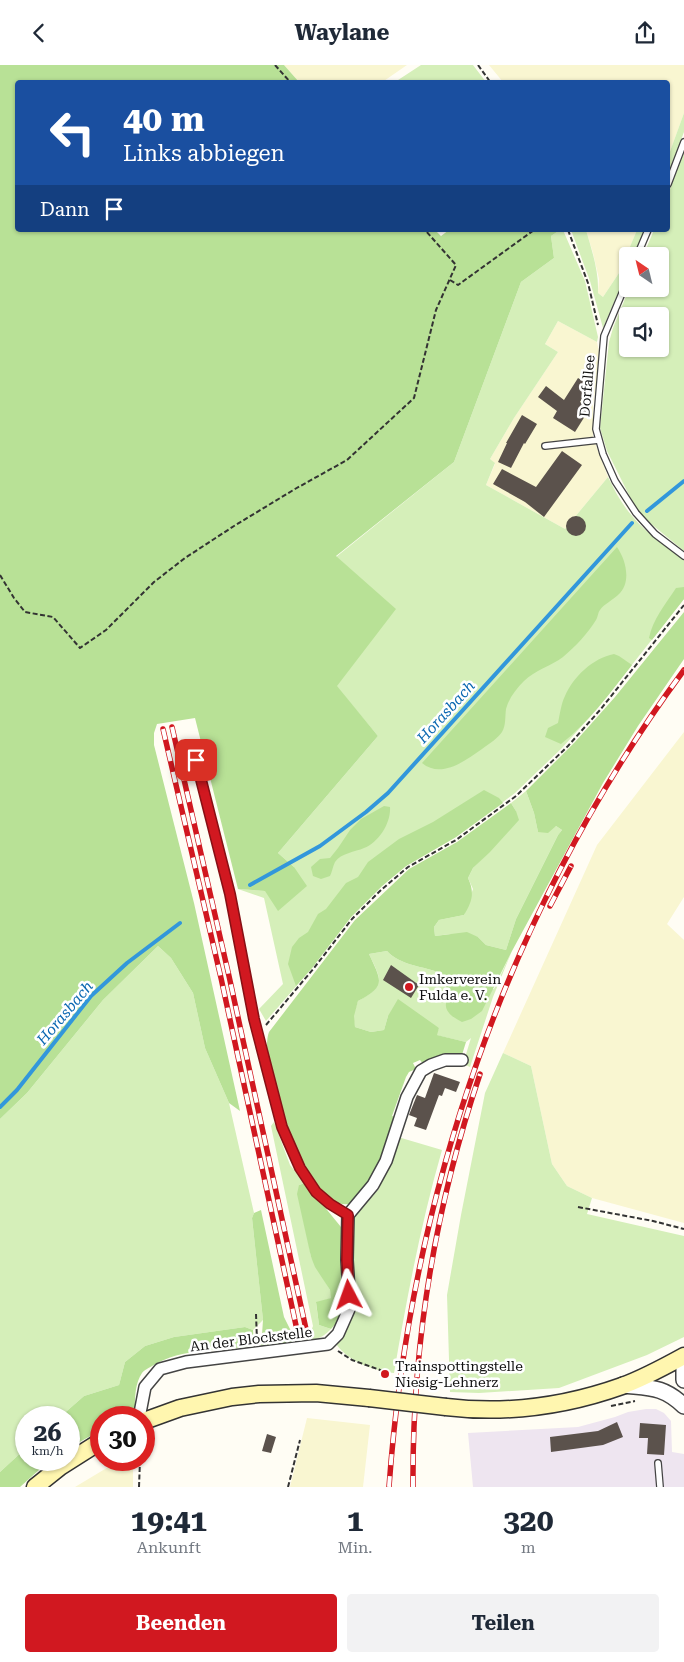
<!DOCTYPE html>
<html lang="de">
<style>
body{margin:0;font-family:"Roboto Serif",serif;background:#f2f2f3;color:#1f2937;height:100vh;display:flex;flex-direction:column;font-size:19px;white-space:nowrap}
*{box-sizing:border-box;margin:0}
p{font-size:16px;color:#747a83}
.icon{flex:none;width:28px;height:28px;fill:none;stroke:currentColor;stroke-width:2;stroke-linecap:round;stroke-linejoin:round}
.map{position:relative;height:1422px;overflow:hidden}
.drawer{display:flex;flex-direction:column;background:#fff;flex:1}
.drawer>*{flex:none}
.hud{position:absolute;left:15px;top:15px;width:655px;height:152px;border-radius:5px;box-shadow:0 1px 4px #0004;background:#1a4fa0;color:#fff;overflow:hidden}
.needle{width:32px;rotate:325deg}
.controls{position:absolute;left:619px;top:182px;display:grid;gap:10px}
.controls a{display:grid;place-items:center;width:50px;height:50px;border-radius:5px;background:#fff;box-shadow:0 1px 4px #0004;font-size:25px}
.speed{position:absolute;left:15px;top:1341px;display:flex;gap:10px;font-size:25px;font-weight:700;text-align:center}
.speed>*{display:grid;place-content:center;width:65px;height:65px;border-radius:50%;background:#fff;box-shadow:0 1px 4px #0004;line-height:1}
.speed small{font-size:12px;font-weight:400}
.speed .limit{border:8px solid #d22;background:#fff;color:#111}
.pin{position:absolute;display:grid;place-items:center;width:42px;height:42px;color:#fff;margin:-21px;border-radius:10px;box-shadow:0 2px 8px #0006}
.me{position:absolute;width:55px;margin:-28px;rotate:356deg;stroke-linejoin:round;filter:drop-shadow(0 0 4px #0008)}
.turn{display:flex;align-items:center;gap:18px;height:105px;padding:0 25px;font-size:22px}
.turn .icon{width:65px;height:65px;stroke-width:2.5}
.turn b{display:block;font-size:35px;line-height:42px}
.then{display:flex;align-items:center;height:48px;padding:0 25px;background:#0003;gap:10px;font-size:19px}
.eta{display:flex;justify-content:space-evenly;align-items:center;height:85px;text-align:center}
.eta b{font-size:30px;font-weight:700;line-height:35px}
.cta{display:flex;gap:10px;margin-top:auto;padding:10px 25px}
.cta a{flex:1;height:58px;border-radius:5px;background:#d11820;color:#fff;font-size:20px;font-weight:700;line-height:58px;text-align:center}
.cta a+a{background:#f2f2f3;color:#1f2937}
header{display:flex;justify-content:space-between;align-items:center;height:65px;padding:0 25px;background:#fff;font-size:22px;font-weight:700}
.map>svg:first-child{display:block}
.industrial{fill:#eee5f0}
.farmland{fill:#f9f6d1}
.green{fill:#d5efb9;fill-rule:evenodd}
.forest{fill:#b8e196}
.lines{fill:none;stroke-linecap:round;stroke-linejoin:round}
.stream{stroke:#3297db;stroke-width:4}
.building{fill:#5b524c}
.service-casing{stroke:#444;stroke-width:8}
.minor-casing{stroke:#444;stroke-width:14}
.tertiary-casing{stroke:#444;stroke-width:18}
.secondary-casing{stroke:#333;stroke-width:19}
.path{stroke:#333;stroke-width:2;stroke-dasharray:5 2.5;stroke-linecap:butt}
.service{stroke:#fff;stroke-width:5.5}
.minor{stroke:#fff;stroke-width:11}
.tertiary{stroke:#fff;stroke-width:15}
.secondary{stroke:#fff6af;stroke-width:16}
.rail-casing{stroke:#d11820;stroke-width:5.5}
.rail{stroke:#fff;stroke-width:4;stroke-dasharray:11;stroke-linecap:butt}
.secondary-bridge-casing{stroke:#333;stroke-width:19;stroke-linecap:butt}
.secondary-bridge{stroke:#fff6af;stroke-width:16}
.route-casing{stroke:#881015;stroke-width:12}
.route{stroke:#d11820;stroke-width:9}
.poi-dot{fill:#d11820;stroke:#fff;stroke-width:2}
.labels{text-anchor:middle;stroke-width:5;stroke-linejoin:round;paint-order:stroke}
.street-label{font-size:14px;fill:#111;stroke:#fff}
.poi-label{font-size:14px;fill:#111;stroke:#fff;text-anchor:start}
.water-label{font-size:15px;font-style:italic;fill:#0b68b2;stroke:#fff}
</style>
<header><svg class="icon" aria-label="back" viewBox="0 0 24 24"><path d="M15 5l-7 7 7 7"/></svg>Waylane<svg class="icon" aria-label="share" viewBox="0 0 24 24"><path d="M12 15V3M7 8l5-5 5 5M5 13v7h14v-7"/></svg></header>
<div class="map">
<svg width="684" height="1422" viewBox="0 0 684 1422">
<rect width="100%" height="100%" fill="#fffdf4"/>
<path class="industrial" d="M646,1344H656L664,1348L671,1356L672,1387L684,1389V1422H473L468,1368L578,1362L615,1352L628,1347Z"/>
<path class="farmland" d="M284,0H407L381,18L299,17Z
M489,0H684V48L668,92V18L503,17Z
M586,165H637L619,208L603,232L598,228L599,214L593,188Z
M558,256L597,277L600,292L593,339V373L608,412L565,464L486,420L495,399L490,394L514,353L558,287L545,279Z
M684,667V832L667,859L684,875V1158L592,1133L567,1121L552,1099L531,1001L503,988L597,780Z
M307,1353L370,1360L363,1422H290Z
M120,1395H133V1422H75Z"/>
<path class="green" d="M421,0H473L486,17H395Z
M684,48V67L668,109V92Z
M684,87V486L644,453L637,446L607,386L600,363L609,277L613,263L629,224H660V191H643L654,165H668V129ZM628,251H660V284H628Z
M560,165H563L585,216L598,272L597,277L558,256L545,279L558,287L514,353L490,394L495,398L486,420L565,464L608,412C615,426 622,440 633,452C647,469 667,481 684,495V534L597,644L562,683L515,728L456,772L406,801L382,821L351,852L312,903L266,956L259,944L283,919L264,833L238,824L265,826L294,802L278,788L378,671L336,621L395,544L336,492L454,397L521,217L554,193L551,171Z
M571,165H586C592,186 599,206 598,228L603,232L619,208L637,165H645L634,191H628L627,207L603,263L590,216Z
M526,726L534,748L538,767L556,761L562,765L558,770L516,854L506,885L486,880L478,872L450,869L435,871L434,862L439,855L464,850L473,824L468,813L473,803L503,772L516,746L511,738Z
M158,881L171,893L193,928L205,983L229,1038L254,1148L252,1153L263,1255L253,1265L245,1262L174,1272L145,1281L125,1297L119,1320L84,1331L60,1352H26V1383L0,1407V1054L27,1028L103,935Z
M387,886C401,901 423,901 441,908L446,922L494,924L512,886L493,932L470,1002L463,999L471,973L466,977L436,970L439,963L388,951L384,965L371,967L355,962L353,951L358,936C386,921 382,916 369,889Z
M503,988L531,1001L552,1099L567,1121L592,1133L587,1149L684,1171V1272L647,1290L559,1323L479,1328L450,1327L447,1230L461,1150L485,1028Z
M274,1057L290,1100L305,1118L299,1120L311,1192L330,1225L332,1233L316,1238L319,1260L331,1264C320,1276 307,1277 292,1280L290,1264L301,1272L310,1269L313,1261L271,1061Z
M398,1072L442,1085C421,1158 407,1232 394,1308C372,1305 349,1297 336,1279L352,1161L355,1151L379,1124Z"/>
<path class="forest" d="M0,0H284L299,17L18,18V165H435L441,171L449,165H560L551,171L554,193L521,217L454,397L336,491L396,544L337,621L378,671L278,788L294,802L307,821L278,846L265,826L238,824L195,653L157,659L154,668V680L194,838L240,1046L229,1038L205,983L193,928L171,893L158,881L103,935L27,1028L0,1054Z
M617,482C626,495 632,518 618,530C613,535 604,539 600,545C598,547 598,552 596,555C587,569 576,581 563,592C551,601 535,605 524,616C516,624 509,633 506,644C505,651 506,661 502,667C498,673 489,679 482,684C465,696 441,714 422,698Z
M684,522V534L652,575L649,573C653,554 665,540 676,523Z
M684,547V594L638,661L603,718L512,886L482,946L471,954L462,957C448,950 440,942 451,928L446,922L441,908C423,901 401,901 387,886L369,889C382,917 386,921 358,936L354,951L355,962L371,967L384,965L388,951L398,934L439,963L437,970L466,977L461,993L424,1000L420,995L413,998L416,1004L409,1007L406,1012L392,1051L398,1053C393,1068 388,1083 382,1096C378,1105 371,1114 366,1122C363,1127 359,1134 355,1137C309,1160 256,999 269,967L355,855L409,804L457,777L511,738L516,746L519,755L490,787L473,803L468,813C475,828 472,837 464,850L439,855L434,862L435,871L467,867L478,872L486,880L506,885L516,854L558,770L562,765L556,761L548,768L538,767L534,748L526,726L575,677L615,632Z
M614,589L619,591L632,600C610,628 589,657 561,679L545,672L548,663L558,658C560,649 561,639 565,631C573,612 593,593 614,589Z
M484,725L499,733L503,738L456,772L406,801L382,821L351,852L312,903L296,921L288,899L292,882L299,873L308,867L318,849L326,844L346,818L358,812L368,797L399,774L433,757Z
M384,741L390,742C391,758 379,777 364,783C355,787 341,788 335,797C333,801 332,807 330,811L321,814L313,811L311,802L320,794L330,793L338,783L350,765L361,754Z
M305,1118L341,1162L345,1238L339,1255L331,1264L319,1260L316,1237L331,1233L330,1225L315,1202L311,1192L297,1129L299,1120Z
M261,1145L284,1252L290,1264L292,1280L261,1284L263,1255L252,1153L254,1148Z
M245,1262L253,1265L254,1281C220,1286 183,1282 152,1301C149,1303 144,1305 142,1308C134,1320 135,1336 135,1350L129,1352H101V1365L69,1383V1352H60L84,1331L119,1320L125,1297L145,1281L174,1272Z
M26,1383V1395H50L20,1422H0V1407Z"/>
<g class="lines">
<path class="stream" d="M647,446L684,416
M250,820L320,781L366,747L388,728L632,458
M0,1042L17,1025L91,931L127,898L180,858"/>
</g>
<path class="building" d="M578,313L590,320L580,337L590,343L575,367L553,353L557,346L538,332L546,321L564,335Z
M522,350L537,359L525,379L524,378L511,403L498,397L507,378H506Z
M562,386L582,400L544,452L525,437L493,419L502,404L536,422Z
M566 461a10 10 0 1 1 20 0a10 10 0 1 1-20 0Z
M391,900L419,920L411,933L383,915Z
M434,1008L460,1017L456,1027L445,1023L442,1031L439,1030L426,1065L414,1061L417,1053L409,1050L417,1030L425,1033Z
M617,1357L623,1372L603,1380L551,1387L550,1372L598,1366Z
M640,1358L666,1360L664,1390L647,1389L648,1373H639Z
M267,1369L276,1372L271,1388L262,1386Z"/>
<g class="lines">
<g class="service-casing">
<path id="service" d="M668,119L684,77
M637,191L648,165
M628,214L604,271L596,364L603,389L615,416L636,448L655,469L684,491
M545,381L599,375
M196,695L230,829L254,953L282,1062L300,1103L316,1127L330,1139L348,1150
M658,1398L660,1422"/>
</g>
<g class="minor-casing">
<path id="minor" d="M140,1352V1348L145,1322L160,1304L186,1297L328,1279L338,1269L350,1242L347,1195L348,1150L373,1120L386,1096L407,1032L421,1006L431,1000L445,995H462"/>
</g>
<g class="tertiary-casing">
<path id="tertiary" d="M684,1291V1315
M623,1320C650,1323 663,1321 684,1341"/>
</g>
<g class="secondary-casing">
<path id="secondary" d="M446,1342C505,1349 566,1341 622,1321C644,1313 664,1302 684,1291
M144,1356L180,1343L232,1332L259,1329L316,1328L369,1333
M35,1422L60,1402L101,1376"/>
</g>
<path class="path" d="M275,0L291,18
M478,0L491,18
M568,165L588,218L598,260
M450,215L458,220L534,165
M0,510L14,533L25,547L53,552L80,583L106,565L154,517L185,493L234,461L295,424L347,395L414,333L436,245L456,200L425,165
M266,960L314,903L352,854L381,825L408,802L456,775L516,731L568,681L600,645L684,540
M578,1142L653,1156L684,1164
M256,1249L257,1276
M338,1286L352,1295L383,1306
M611,1341L635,1336
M139,1422L140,1395
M288,1422L300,1375"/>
<use href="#service" class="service"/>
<use href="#minor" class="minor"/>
<use href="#tertiary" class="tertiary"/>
<use href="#secondary" class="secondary"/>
<g class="rail-casing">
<path id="rail" d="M172,662L229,911L306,1264
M163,664L221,913L297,1265
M550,841L571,801
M389,1422C410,1129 509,842 684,605
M413,1422C412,1282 435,1142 480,1009"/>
</g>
<use href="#rail" class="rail"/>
<g class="secondary-bridge-casing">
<path id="secondary-bridge" d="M369,1333L446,1342"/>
</g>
<use href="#secondary-bridge" class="secondary-bridge"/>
</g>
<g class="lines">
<g class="route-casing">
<path id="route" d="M196,695L230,829L254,954L282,1062L300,1103L316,1127L330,1139L348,1150L347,1195L349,1230"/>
</g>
<use href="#route" class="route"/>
</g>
<g class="poi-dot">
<circle cx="409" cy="922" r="5"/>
<circle cx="385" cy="1309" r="5"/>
</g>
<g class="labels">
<g class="street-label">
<text transform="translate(587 321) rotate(-85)" y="5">Dorfallee</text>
<text transform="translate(251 1274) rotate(-7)" y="5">An der Blockstelle</text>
</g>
<g class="poi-label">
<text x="419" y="919">Imkerverein<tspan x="419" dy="16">Fulda e. V.</tspan></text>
<text x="395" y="1306">Trainspottingstelle<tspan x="395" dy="16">Niesig-Lehnerz</tspan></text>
</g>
<g class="water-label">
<text transform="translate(446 647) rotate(-48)" y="5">Horasbach</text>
<text transform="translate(65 948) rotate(-50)" y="5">Horasbach</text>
</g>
</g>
</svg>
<div class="controls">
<a><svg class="needle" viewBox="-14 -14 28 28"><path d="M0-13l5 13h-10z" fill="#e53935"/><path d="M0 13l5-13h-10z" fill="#747a83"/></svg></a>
<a><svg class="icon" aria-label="sound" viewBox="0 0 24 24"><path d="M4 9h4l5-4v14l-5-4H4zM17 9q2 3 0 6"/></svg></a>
</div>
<div class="speed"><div>26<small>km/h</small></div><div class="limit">30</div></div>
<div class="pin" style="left:196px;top:695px;background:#d93025"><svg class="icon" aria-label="arrive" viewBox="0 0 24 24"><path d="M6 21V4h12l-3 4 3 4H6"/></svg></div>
<svg class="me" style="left:349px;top:1230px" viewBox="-20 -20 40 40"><path d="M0-17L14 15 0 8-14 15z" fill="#d11820" stroke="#fff" stroke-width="4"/></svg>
<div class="hud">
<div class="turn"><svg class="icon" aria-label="left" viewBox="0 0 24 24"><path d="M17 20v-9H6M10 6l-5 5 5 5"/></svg><div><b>40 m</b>Links abbiegen</div></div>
<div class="then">Dann<svg class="icon" aria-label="arrive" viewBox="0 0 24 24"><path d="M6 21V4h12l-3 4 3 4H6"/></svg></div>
</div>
</div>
<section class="drawer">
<div class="eta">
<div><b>19:41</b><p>Ankunft</p></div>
<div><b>1</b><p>Min.</p></div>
<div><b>320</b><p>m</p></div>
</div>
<div class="cta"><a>Beenden</a><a>Teilen</a></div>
</section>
